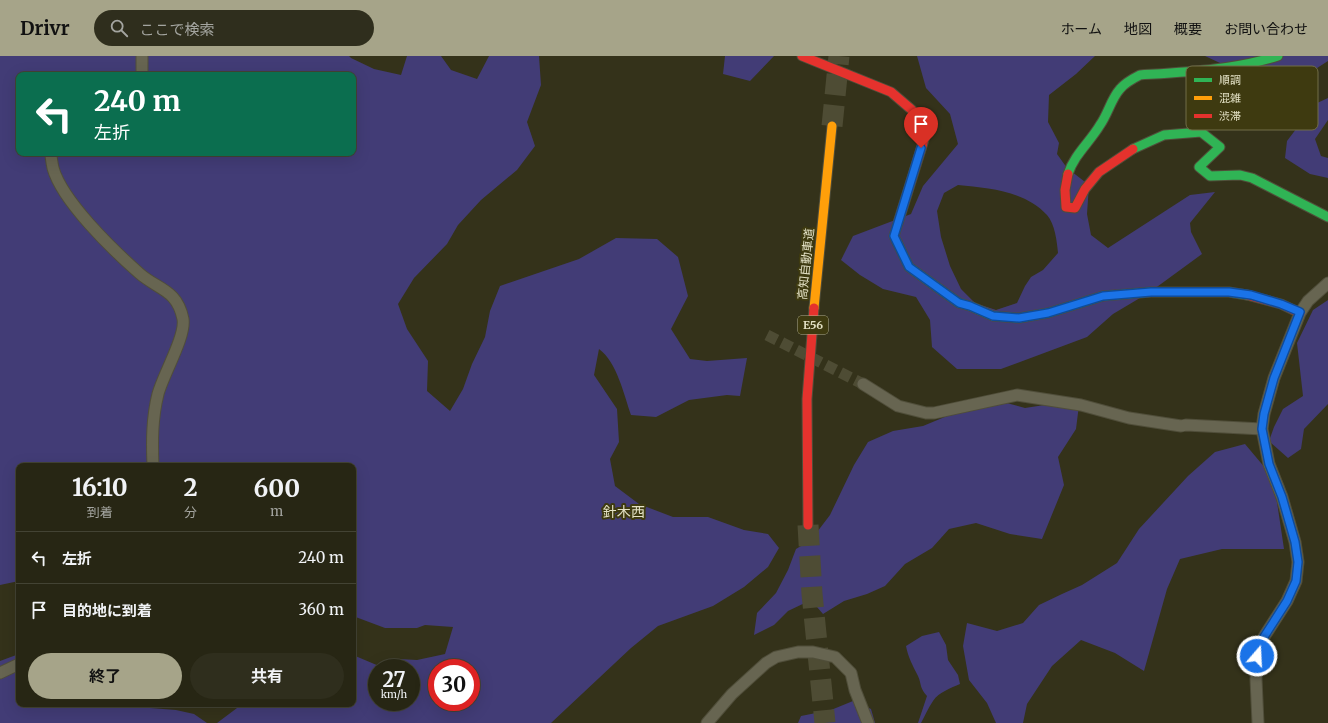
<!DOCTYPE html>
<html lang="ja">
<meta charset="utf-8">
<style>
body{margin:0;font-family:Merriweather,"Noto Sans JP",serif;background:#2f2e1d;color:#f1f3f6;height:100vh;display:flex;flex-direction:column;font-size:15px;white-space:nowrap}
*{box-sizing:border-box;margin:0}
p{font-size:13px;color:#a4a5a0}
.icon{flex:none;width:22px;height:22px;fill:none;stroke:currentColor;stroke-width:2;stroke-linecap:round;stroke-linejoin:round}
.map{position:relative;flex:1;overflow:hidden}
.drawer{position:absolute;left:16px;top:407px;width:340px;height:244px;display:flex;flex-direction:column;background:#272614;border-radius:8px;box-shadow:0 4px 16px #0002,0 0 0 1px #434334}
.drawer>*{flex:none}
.banner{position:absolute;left:16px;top:16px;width:340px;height:84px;border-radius:8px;box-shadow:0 4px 16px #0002,0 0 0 1px #434334;background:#0b6e4f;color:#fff;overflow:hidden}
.speed{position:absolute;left:368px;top:603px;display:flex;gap:8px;font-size:20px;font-weight:700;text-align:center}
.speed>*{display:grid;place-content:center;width:52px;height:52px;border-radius:50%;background:#272614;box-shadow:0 4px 16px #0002,0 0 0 1px #434334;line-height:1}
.speed small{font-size:10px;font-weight:400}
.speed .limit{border:6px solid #d22;background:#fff;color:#111}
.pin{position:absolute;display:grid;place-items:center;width:34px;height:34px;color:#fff;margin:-41px -17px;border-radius:50% 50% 50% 0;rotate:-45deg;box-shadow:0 0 4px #0007}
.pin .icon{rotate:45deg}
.me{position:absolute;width:44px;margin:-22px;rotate:19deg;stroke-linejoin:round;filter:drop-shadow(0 0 3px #0008)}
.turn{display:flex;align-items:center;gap:14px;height:84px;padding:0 12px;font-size:18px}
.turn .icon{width:52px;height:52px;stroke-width:2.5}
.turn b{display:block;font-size:28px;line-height:34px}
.eta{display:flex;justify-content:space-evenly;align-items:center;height:68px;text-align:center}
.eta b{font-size:24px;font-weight:700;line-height:28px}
.action{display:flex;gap:8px;margin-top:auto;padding:8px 12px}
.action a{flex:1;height:46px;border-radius:24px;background:#a6a489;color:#111;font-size:16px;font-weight:700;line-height:46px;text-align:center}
.action a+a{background:#2f2e1d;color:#f1f3f6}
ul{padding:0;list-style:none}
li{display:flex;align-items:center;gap:12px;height:52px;padding:0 12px;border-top:1px solid #434334}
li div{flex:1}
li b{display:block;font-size:15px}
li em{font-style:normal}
header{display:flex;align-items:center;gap:24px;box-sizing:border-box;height:56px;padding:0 20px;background:#a6a489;color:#111}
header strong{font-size:19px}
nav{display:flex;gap:22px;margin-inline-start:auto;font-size:14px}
.search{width:280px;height:36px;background:#2f2e1d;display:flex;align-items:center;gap:10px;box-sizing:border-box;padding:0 14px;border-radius:22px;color:#a4a5a0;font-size:15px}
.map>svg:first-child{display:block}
.green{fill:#423c76;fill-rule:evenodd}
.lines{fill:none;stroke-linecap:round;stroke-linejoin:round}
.street-tunnel{stroke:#4e4c34;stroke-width:11;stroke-dasharray:11 5.5;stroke-linecap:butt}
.highway-tunnel{stroke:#4e4c34;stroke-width:21;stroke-dasharray:21 10;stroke-linecap:butt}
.street-casing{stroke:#504e3a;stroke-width:13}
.fast-casing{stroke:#504e3a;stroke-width:11}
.slow-casing{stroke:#504e3a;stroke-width:11}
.jam-casing{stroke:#504e3a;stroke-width:11}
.street{stroke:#676551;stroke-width:11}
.fast{stroke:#30b455;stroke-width:9}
.slow{stroke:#ff9f0a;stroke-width:9}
.jam{stroke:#e5322d;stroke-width:9}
.route-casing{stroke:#114b97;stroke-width:10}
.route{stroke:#1a73e8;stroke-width:7}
.labels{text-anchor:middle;stroke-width:4;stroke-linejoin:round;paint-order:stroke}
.shield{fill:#3e3a10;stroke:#b2af8f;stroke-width:1}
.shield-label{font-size:11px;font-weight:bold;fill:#e3e1c5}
.street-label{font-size:12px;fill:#e3e1c5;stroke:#3e3a10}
.quarter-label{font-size:14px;fill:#e3e1c5;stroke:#3e3a10}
.key{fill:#3e3a10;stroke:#706c46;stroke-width:1}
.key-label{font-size:11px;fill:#e3e1c5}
</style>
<header>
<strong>Drivr</strong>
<div class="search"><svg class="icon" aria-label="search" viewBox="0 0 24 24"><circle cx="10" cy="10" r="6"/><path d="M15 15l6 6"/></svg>ここで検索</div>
<nav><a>ホーム</a><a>地図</a><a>概要</a><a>お問い合わせ</a></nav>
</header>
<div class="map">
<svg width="1328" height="667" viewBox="0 0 1328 667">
<rect width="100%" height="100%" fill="#34321a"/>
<path class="green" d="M0,0H349L351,2L374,13L401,19L407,0H441L451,14L477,23L489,0H539L541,29L527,66L535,90L517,114L481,144L458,169L447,188L414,222L398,248L407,273L428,305L427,335L450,355L463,333L472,308L485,281L490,255L500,230L579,203L616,182L657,183L678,201L688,240L671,273L690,303L707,305L747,302L740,340L727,339L689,344L656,361L631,359C624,339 617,306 599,293L594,319L617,353L619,386L610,403L615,430L639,448L673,461H708L744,474L768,478L779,492L768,511L744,531L713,550L658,570L631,592L551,667H217L237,652L239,648H353V599L379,610L399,603L417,604L445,598L453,571L425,569L417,572H385L353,560V410H19V525L0,529ZM19,19H353V97H19ZM377,612H411V646H377ZM437,612H471V646H437Z
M725,0H774L750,25L723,18Z
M917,0H1095L1076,18L1049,39L1048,66L1059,87L1057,98L1067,112L1089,129L1087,158L1091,179L1108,192L1190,139L1215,136L1190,167L1191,176L1202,198L1150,236L1113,258L1087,281L1001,313H957L932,291L930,264L916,241L883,233L860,219L841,204L853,180L911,158L923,130L958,88L950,58L926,32ZM958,129C989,132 1025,135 1047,159C1055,168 1057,186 1058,197L1043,214L1031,221L1025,230L1017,247L996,254L975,247L961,233L950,210L941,181L937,155L944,137Z
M1205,0H1328V5L1300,23L1270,21L1233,13Z
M1328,42V64L1315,83L1321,100L1328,102V122L1310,118L1285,102L1287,85L1315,48Z
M1328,244V348L1304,373L1301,393L1288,402L1269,385L1274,371L1283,353L1303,340L1297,287L1313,254Z
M999,345L1025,352L1051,348L1079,349L1076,373L1058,401L1064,429L1042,483L1010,478L976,467L949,473L932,492L905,508L885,530L867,538L844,545L823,558L811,544L788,555L774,569L754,579L757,557L776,537L788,514L796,493L811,484L830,459L854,409L868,386L893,375L923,370L964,353Z
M1245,388L1266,413L1277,446L1284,493H1222L1180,503L1167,533L1144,615L1115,597L1081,584L1052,610L1027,648L1023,667H996L987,647L969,624L963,590L967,567L997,575L1023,567L1039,549L1062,538L1082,529L1117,507L1139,473L1188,420L1215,396Z
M939,576L946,589L948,604L958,619L960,628C951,632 939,636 933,645C928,652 925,660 921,667H918L927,640C919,631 922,629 918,620C913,610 908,601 906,590L922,580Z
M19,598V648H147L150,652L176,654L194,658L207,667H0V605Z
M853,645L871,653L875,667H798L801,660L831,654Z"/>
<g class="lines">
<path class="street-tunnel" d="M767,279L863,328"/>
<path class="highway-tunnel" d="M832,70L839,0
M808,469L812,538L825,667"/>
<g class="street-casing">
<path id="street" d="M141,19L142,17V0
M51,97C51,102 52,107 53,112C62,145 113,194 139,217C158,234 177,233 183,263C186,280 163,319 158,338C152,362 152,385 153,410
M863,328L898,350L926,357H934L1017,339L1081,349L1129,362L1181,370L1186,369L1262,373
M0,617L19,608
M707,667L732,638L766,607L776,601L798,596H813L835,601L851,617L855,634L868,667
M1258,667L1256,623L1257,600L1262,584L1287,545L1296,525L1298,506L1295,486L1282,441L1269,408L1262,373L1264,358L1274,322L1300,257L1308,245L1328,227"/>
</g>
<g class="fast-casing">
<path id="fast" d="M1133,93L1164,79L1201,76L1220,91L1199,111L1210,120L1240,119L1252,122L1328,161
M1068,118C1074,99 1090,86 1100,69C1108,58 1111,43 1120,33C1125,27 1132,23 1140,19C1187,16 1233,14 1278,0
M897,186L909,211L959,247L970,250L993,260L1019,262L1048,257L1103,240L1151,236H1229L1247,239"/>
</g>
<g class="slow-casing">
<path id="slow" d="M814,252L832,70"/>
</g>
<g class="jam-casing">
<path id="jam" d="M802,0L891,36L912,54L926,77L894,180L897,186
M1068,118L1065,134L1066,151L1075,152L1085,133L1099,116L1133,93
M1247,239L1281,248L1300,257
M808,469L807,343L814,252"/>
</g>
<use href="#street" class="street"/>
<use href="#fast" class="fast"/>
<use href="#slow" class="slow"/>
<use href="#jam" class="jam"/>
</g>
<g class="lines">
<g class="route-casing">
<path id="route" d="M921,92L894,180L909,211L959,247L970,250L993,260L1019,262L1048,257L1103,240L1151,236H1229L1251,239L1281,248L1300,256L1274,322L1264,358L1262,373L1269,408L1282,441L1295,486L1298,506L1296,525L1287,545L1262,584L1257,600"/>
</g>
<use href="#route" class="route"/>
</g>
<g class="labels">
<rect class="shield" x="798" y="260" width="30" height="18" rx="3"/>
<g class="shield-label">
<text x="813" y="273">E56</text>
</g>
<g class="street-label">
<text transform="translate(806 208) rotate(-84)" y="4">高知自動車道</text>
</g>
<g class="quarter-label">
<text x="624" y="461">針木西</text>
</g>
</g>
<rect x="1186" y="10" width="132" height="64" rx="6" class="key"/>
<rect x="1194" y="22" width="18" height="4" fill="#30b455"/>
<rect x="1194" y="40" width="18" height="4" fill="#ff9f0a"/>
<rect x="1194" y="58" width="18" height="4" fill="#e5322d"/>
<g class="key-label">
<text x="1219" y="28">順調</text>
<text x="1219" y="46">混雑</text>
<text x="1219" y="64">渋滞</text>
</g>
</svg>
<div class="speed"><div>27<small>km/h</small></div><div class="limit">30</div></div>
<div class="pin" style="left:921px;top:92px;background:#d93025"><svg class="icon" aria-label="arrive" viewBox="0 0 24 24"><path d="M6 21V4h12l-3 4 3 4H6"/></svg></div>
<svg class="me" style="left:1257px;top:600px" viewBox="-20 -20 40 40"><circle r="17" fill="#1a73e8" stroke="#fff" stroke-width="3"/><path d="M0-11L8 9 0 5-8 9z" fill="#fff"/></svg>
<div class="banner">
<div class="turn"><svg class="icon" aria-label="left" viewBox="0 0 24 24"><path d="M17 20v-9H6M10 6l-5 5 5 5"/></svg><div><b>240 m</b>左折</div></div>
</div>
<section class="drawer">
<div class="eta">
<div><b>16:10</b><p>到着</p></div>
<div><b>2</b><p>分</p></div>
<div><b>600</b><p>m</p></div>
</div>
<ul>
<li><svg class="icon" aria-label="left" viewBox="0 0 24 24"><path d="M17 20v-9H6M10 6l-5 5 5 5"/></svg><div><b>左折</b></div><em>240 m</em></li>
<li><svg class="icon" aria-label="arrive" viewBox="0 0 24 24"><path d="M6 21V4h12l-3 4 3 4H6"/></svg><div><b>目的地に到着</b></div><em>360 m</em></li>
</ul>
<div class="action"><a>終了</a><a>共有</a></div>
</section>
</div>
